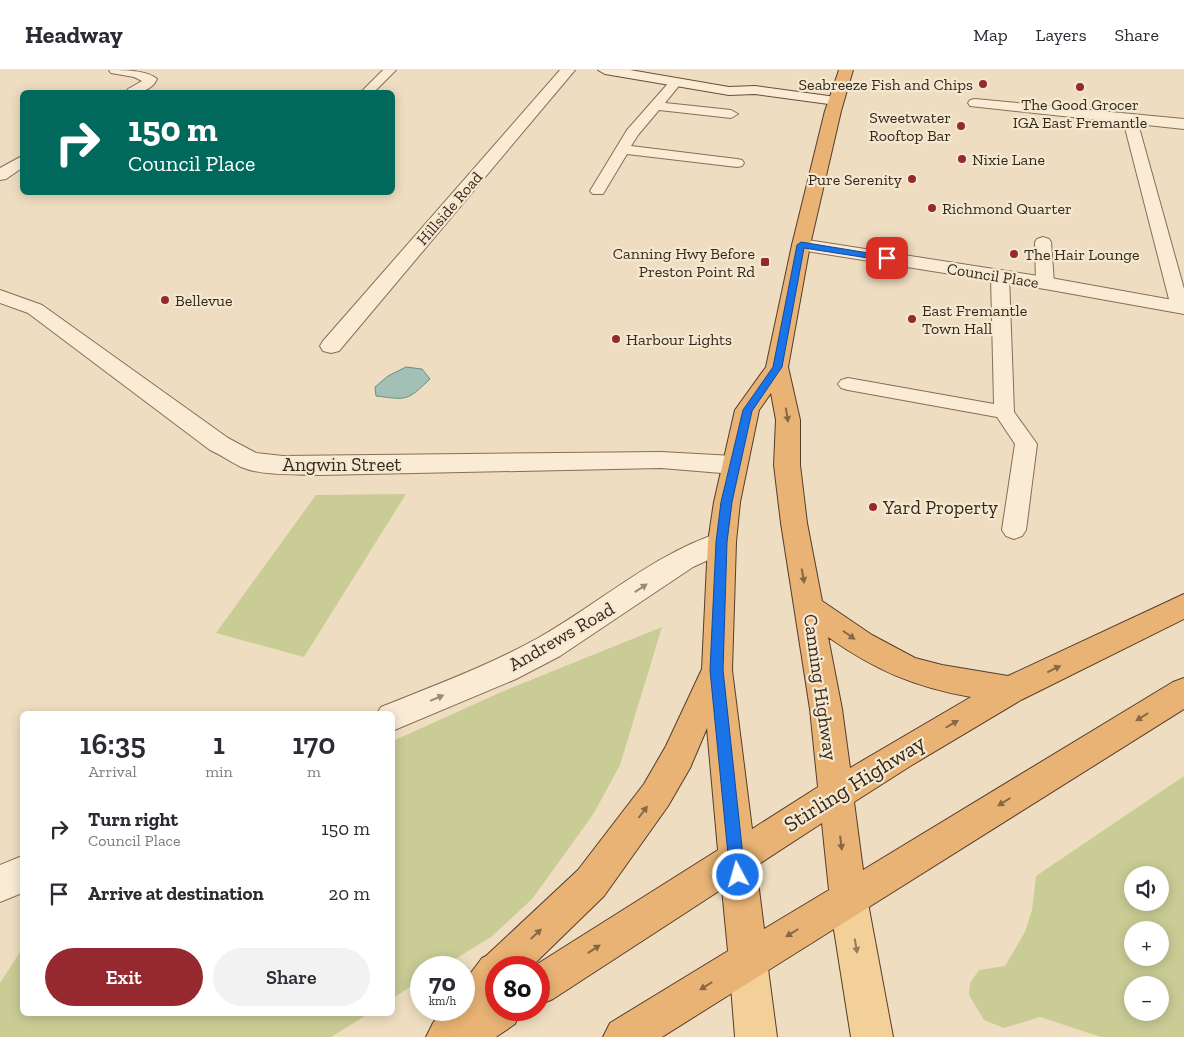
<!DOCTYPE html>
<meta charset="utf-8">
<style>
body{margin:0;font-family:"Zilla Slab",serif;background:#f2f2f3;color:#2b2b33;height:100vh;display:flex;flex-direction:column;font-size:19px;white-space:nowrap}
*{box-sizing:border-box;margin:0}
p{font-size:16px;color:#7c7c81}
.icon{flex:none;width:28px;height:28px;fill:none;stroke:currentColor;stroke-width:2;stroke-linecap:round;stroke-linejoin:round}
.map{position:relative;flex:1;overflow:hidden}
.details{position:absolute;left:20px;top:641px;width:375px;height:305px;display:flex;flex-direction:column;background:#fff;border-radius:8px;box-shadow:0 2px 12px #0003}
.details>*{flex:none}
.guide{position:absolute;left:20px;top:20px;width:375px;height:105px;border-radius:8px;box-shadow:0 2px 12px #0003;background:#00695c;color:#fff;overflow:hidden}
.buttons{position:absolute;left:1124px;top:796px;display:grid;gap:10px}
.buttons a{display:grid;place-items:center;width:45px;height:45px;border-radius:50%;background:#fff;box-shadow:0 2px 12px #0003;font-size:25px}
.speed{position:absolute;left:410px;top:886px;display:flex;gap:10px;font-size:25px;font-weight:700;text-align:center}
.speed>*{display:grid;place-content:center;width:65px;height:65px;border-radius:50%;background:#fff;box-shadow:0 2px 12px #0003;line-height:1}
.speed small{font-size:12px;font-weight:400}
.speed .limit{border:8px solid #d22;background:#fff;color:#111}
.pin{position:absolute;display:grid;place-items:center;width:42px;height:42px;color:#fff;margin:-21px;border-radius:10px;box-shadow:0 2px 8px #0006}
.me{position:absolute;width:55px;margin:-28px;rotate:354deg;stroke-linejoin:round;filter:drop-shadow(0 0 4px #0008)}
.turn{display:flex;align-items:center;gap:18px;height:105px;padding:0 25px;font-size:22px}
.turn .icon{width:65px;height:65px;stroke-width:2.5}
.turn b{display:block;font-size:35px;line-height:42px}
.eta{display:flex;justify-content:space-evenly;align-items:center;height:85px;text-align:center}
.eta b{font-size:30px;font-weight:600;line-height:35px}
.button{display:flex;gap:10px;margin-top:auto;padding:10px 25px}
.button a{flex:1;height:58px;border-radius:30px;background:#962830;color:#fff;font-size:20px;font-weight:600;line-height:58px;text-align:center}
.button a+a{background:#f2f2f3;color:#2b2b33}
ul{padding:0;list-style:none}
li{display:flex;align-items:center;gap:15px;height:65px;padding:0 25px}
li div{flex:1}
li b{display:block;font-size:19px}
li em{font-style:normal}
header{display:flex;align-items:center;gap:30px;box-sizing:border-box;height:70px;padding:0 25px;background:#fff;border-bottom:1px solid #e1e1e2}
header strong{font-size:24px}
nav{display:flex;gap:28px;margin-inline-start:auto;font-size:18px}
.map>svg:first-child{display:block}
.green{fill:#c9cc94;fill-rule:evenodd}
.water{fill:#a3c0b6;stroke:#6a8e83}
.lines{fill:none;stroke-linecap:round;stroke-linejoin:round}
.service-casing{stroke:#876e58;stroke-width:2}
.minor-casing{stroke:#876e58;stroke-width:2}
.tertiary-casing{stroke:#876e58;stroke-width:2}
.secondary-casing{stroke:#694f3b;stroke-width:2}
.primary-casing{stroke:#553d2d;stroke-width:2}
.trunk-casing{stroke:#553d2d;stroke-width:2}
.service{fill:#f9ebd4;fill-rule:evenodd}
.minor{fill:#f9ebd4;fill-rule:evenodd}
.tertiary{fill:#f9ebd4;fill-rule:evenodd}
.secondary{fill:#f9ebd4;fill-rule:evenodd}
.primary{fill:#f2d097;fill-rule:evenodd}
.trunk{fill:#e8b374;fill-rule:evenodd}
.oneway{fill:#876744}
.oneway2{fill:#988a78}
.oneway3{fill:#947c5a}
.route{fill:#1a73e8;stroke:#114b97}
.poi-dot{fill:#962830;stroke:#f5e8d0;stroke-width:2}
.labels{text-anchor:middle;stroke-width:4.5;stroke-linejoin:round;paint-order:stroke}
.far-poi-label{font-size:16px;fill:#37281d;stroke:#f5e8d0;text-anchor:start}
.far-street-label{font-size:16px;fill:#37281d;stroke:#f5e8d0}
.street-label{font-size:19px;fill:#37281d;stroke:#f5e8d0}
.poi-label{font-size:19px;fill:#37281d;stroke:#f5e8d0;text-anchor:start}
.near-street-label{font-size:22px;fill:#37281d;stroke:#f5e8d0}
</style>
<header>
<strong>Headway</strong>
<nav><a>Map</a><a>Layers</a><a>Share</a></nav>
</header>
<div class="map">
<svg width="1184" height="967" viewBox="0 0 1184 967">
<rect width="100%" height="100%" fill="#eeddc0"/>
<path class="green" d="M406,424L304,587L216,563L316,425Z
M662,557L620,695L594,743L564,785L532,829L491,867L442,897L421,898V910L393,928V671L499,623Z
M1184,706V967H1101L1040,947L1004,958L984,950L969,925L970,913L979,900L1005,896L1025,862L1032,840L1036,806ZM1132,805H1160V832H1132ZM1132,860H1160V888H1132ZM1132,915H1160V942H1132Z
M22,879V944H368L331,967H0V913Z"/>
<path class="water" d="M406,297L422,299L430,309C407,331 408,330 376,326L375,317L388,306Z"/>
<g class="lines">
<g class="service-casing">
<path id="service" d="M383,0H396L374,22H361Z
M676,8L682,12L665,33L731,40L738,44L731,48L659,40L638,65L631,76L737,89L742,90L744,93L742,96L737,97L627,84L603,124H593L590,121L627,60L672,9Z
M1130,46L1137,50L1184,219V241H1174L1171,237L1123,50Z
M1043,167L1049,169L1051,172L1054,213L1051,217L1045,218L1039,217L1036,213L1035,172L1037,169Z
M1000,201L1006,202L1009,206L1014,342L1037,374L1026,460L1022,466L1014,469L1006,466L1002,460L1015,374L997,347L848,320L841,318L838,314L841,310L848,308L994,334L991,206L994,202Z"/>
</g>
<g class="minor-casing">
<path id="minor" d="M109,0C124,0 147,0 157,9C151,22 139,22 126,22L128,19L142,11L134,7L111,3Z
M560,0H575L339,281L331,283L323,281L320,276L323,271Z
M975,29L1184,49V59L970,36L968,33L970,30Z
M22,86V98L6,109L0,110V98Z
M801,169L1045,207L1184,232V244L1045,219L794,179L792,175L794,171Z
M0,220L42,235L228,368L256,383L283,386L661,382L734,386L743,389L747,395L743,401L734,404L661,398L319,405C296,404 262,406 241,397C231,392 221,385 210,380L28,243L0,233Z"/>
</g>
<g class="tertiary-casing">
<path id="tertiary" d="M722,462L732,465L736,472L732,479L693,497L560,586L516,609L392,661V644H377L381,637C433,616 488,596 538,568C599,534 654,483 722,462Z
M22,786V823L0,832V795Z"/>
</g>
<g class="secondary-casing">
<path id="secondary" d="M598,0H630L729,17L755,16L836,27L841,28L843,31L841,34L836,35L755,24L729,25L605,4Z"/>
</g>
<g class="primary-casing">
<path id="primary" d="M848,809L861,815L867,828L893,967H851L829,828L835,815Z
M748,872L762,877L767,891L777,967H735L729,891L734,877Z"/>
</g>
<g class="trunk-casing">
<path id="trunk" d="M839,0H853L841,41L810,175L788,297L800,350V395L807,453L822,531L872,565L915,588L942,595L1008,606L1184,524V549L1021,630L912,695L854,732L863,800L1173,612L1184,608V639L662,967H603L610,953L728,881L722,819L553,929L539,935V898H531L718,780L707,658L690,698L668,736L604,826L530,898H496V940H521L515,954L496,967H426L433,953L442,940H464V912L482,888L486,886L578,800L644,714L666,676L702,599L708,472L714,432L735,340L766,297L792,175L825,41ZM771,323L776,350L774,395L781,453L810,639L818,717L752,759L732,600L736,472L740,432L759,340ZM828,567C875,600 914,617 971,627L850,698L842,639ZM822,753L829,820L764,859L756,796Z"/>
</g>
<use href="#service" class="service"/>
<use href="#minor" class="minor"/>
<use href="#tertiary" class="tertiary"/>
<use href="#secondary" class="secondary"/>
<use href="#primary" class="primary"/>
<use href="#trunk" class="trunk"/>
</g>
<defs><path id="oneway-solid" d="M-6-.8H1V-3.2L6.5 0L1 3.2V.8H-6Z" transform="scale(1.25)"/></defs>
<g class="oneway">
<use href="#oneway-solid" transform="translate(787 345) rotate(81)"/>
<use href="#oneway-solid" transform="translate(803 506) rotate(80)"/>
<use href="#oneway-solid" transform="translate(849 565) rotate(35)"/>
<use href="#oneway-solid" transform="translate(1054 599) rotate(-26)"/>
<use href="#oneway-solid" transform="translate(1142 647) rotate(148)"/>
<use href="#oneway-solid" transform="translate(952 654) rotate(-30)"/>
<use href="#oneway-solid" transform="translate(1004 732) rotate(148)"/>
<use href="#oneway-solid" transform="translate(643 742) rotate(-53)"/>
<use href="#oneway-solid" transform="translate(841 773) rotate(83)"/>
<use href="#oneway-solid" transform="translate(792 863) rotate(148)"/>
<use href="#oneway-solid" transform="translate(536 864) rotate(-43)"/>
<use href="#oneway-solid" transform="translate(594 879) rotate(-33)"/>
<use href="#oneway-solid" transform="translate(706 916) rotate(148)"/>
</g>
<g class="oneway2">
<use href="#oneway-solid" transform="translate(641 518) rotate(-33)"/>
<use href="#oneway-solid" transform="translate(437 628) rotate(-23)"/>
</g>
<use class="oneway3" href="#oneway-solid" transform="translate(856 876) rotate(80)"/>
<path class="route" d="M801,172L887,186L891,188L887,191L804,178L782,297L752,341L732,432L727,472L723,600L745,805L743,810L738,812L732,810L730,805L710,600L716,472L721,432L743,340L773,297L797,175Z"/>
<g class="poi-dot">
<circle cx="983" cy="14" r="5"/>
<circle cx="1080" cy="17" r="5"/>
<circle cx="961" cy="56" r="5"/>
<circle cx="962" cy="89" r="5"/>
<circle cx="912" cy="109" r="5"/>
<circle cx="932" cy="138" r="5"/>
<circle cx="1014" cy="184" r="5"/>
<rect x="760" y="187" width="10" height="10" rx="2.5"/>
<circle cx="165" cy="230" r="5"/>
<circle cx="912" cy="249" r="5"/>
<circle cx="616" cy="269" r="5"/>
<circle cx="873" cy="437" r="5"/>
</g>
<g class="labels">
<g class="far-poi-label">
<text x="973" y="20" text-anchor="end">Seabreeze Fish and Chips</text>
<text x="1080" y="40" text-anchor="middle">The Good Grocer<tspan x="1080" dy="18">IGA East Fremantle</tspan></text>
<text x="951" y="53" text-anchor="end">Sweetwater<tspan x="951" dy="18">Rooftop Bar</tspan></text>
<text x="972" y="95">Nixie Lane</text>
<text x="902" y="115" text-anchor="end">Pure Serenity</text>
<text x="942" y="144">Richmond Quarter</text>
<text x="755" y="189" text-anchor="end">Canning Hwy Before<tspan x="755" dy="18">Preston Point Rd</tspan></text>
<text x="1024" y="190">The Hair Lounge</text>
<text x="175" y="236">Bellevue</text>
<text x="922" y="246">East Fremantle<tspan x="922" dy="18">Town Hall</tspan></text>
<text x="626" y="275">Harbour Lights</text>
</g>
<g class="far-street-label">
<text transform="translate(449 138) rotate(-49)" y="6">Hillside Road</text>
<text transform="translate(993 205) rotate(9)" y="6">Council Place</text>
</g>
<g class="street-label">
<text x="342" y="401">Angwin Street</text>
<text transform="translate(561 566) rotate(-30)" y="7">Andrews Road</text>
<text transform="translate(821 617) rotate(82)" y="7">Canning Highway</text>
</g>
<g class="poi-label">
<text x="883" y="444">Yard Property</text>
</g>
<g class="near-street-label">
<text transform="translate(854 713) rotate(-32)" y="8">Stirling Highway</text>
</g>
</g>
</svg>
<div class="buttons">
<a><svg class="icon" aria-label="sound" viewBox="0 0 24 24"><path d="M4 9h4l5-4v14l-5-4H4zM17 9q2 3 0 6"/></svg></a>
<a>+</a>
<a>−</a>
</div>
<div class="speed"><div>70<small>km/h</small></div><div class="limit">80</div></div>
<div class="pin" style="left:887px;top:188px;background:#d93025"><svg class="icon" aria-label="arrive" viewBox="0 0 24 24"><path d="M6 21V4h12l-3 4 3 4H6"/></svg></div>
<svg class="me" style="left:738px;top:805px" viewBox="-20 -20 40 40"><circle r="17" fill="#1a73e8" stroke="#fff" stroke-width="3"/><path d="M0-11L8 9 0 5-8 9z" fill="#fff"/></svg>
<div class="guide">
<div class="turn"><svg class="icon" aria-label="right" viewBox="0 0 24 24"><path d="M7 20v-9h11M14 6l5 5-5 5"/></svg><div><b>150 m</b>Council Place</div></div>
</div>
<section class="details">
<div class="eta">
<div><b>16:35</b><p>Arrival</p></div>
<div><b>1</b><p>min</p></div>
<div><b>170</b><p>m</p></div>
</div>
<ul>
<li><svg class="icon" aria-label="right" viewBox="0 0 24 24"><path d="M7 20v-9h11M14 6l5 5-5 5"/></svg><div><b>Turn right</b><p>Council Place</p></div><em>150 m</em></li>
<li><svg class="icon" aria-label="arrive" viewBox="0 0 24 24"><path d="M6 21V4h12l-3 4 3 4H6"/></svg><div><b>Arrive at destination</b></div><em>20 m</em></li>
</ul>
<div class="button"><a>Exit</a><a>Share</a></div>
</section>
</div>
